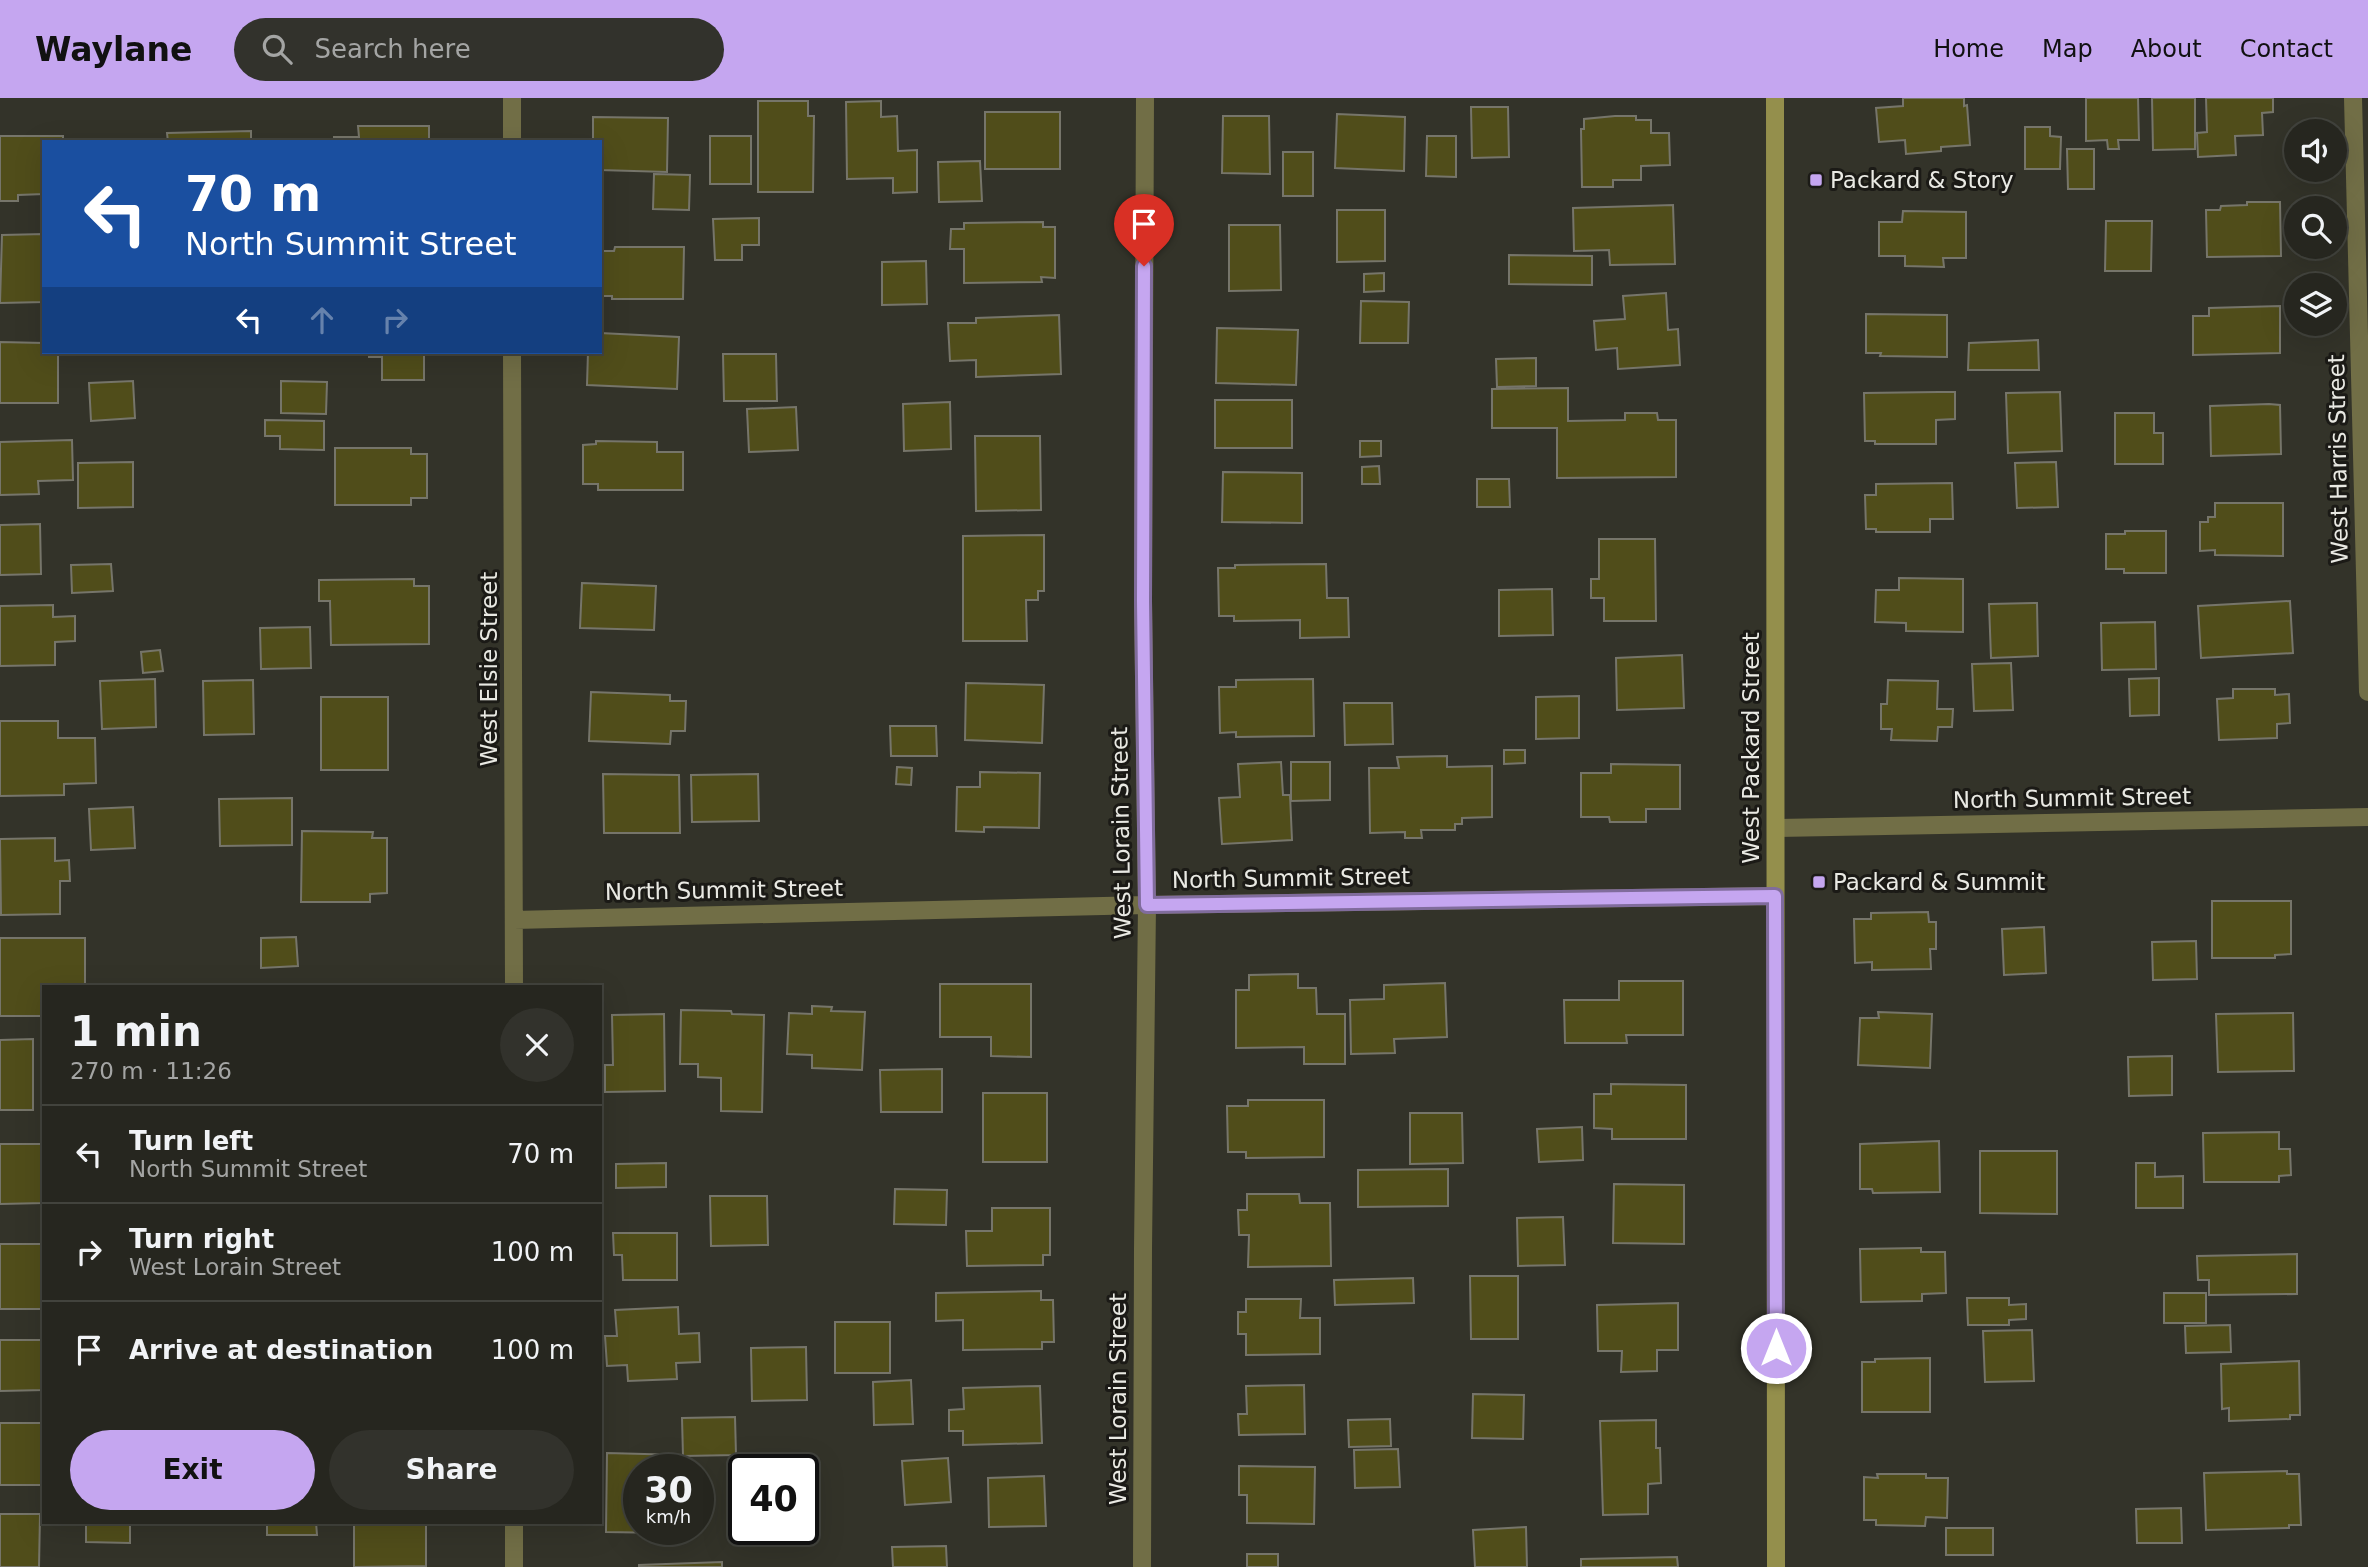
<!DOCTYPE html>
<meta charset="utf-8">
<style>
body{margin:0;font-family:"DejaVu Sans",sans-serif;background:#32322c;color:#f1f3f6;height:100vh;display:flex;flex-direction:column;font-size:26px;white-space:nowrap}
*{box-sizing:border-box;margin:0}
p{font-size:23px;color:#a4a5a4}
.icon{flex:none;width:38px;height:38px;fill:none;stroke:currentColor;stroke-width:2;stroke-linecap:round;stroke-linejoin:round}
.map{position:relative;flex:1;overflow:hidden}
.side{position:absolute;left:42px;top:887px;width:560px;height:539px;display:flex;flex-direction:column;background:#26261f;border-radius:0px;box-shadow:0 7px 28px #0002,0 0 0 2px #42433d}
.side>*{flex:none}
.guide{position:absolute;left:42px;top:42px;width:560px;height:214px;border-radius:0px;box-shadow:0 7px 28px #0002,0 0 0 2px #42433d;background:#1a4fa0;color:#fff;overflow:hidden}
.tools{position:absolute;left:2284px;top:21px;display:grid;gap:14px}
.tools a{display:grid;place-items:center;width:63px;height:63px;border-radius:50%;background:#26261f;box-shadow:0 7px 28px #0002,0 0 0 2px #42433d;font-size:35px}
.speed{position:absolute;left:623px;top:1356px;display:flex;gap:14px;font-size:35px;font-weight:700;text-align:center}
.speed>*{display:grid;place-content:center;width:91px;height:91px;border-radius:50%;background:#26261f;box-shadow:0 7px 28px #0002,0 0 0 2px #42433d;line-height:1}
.speed small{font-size:18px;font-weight:400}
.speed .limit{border:4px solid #111;border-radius:10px;background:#fff;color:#111}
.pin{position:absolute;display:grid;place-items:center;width:60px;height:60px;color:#fff;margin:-72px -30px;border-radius:50% 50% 50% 0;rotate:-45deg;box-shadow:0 0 7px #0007}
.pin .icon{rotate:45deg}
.me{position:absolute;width:77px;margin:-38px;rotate:0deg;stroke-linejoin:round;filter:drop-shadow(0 0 5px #0008)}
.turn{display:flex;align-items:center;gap:24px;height:147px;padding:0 28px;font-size:32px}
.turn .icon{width:91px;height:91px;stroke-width:2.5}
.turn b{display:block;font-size:49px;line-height:60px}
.lanes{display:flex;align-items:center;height:66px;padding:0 28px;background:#0003;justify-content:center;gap:35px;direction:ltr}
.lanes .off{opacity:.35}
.round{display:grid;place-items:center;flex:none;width:74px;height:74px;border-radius:37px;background:#32322c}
.headline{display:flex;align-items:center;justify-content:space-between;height:119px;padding:0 28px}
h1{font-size:42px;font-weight:600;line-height:52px}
.button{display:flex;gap:14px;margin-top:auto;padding:14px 28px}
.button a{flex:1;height:80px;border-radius:42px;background:#c5a6f0;color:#111;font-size:28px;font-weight:600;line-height:80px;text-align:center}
.button a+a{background:#32322c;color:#f1f3f6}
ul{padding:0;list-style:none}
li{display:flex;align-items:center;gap:21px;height:98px;padding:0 28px;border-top:2px solid #42433d}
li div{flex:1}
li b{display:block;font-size:26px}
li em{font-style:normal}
header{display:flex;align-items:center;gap:42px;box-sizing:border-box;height:98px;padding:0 35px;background:#c5a6f0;color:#111}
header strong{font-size:33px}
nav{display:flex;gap:38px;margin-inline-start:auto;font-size:24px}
.search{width:490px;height:63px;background:#32322c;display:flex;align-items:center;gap:18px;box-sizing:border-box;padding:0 24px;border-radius:38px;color:#a4a5a4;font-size:26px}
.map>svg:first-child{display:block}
.building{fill:#504d1a;stroke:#76756a;stroke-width:2}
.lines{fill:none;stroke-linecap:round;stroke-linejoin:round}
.street{stroke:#716e46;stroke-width:18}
.secondary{stroke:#948f4c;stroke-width:18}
.route-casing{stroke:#806c9c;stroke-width:18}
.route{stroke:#c5a6f0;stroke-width:12}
.poi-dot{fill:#c5a6f0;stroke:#1b1a16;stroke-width:2.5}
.labels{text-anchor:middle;stroke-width:6;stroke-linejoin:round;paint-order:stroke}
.poi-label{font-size:23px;fill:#e9e9e3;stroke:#1b1a16;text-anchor:start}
.street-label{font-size:23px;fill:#e9e9e3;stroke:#1b1a16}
</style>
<header>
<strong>Waylane</strong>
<div class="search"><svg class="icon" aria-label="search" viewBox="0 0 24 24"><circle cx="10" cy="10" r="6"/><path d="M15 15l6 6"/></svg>Search here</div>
<nav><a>Home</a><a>Map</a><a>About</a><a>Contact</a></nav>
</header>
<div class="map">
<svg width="2368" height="1469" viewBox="0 0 2368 1469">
<rect width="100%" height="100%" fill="#333329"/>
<path class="building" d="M1903,0H1964V8L1967,7L1970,47L1941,49V53L1906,56L1905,42L1879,44L1876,10L1903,8Z
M2086,0H2138L2139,42H2118L2119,51H2108L2107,42L2086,43Z
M2152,0H2195V51L2153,52Z
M2206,0H2273V14L2262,15L2263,37L2235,38L2236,57L2198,59L2197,35L2207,34Z
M758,3H808V18H814L813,94H758Z
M881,3V19L897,18L898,53L917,52V94L893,95V80L847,81L846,4Z
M1471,9H1508L1509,59L1472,60Z
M985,14H1060V71H985Z
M1337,16L1405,19L1404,73L1335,70Z
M1223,18H1269L1270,76L1222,75Z
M1615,18H1636V22H1651V35H1669L1670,67L1641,68V82H1613V89H1582L1581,31H1584V21Z
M593,19L668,20L667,74L600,72V44H593Z
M358,28H429V44H334V39H359Z
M2025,29H2050V38L2061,39L2060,71H2025Z
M251,33V44H168L167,35Z
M0,38H63V44H44V96L18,97V103H0Z
M710,38H751V86H710Z
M1427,38H1456V79L1426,78Z
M2067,51H2094V91H2068Z
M1283,54H1313V98H1283Z
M980,63L982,103L939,104L938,64Z
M654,76L690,77L689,112L653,111Z
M2247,104H2280L2281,158L2207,159L2206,112H2220L2221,108L2247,107Z
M1673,107L1675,166L1610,167L1609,152L1574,153L1573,110Z
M1337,112H1385V163L1337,164Z
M1903,113L1966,114V160H1943L1944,169L1905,168V158H1879V124H1902Z
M759,120V147H742V162H715L713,121Z
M2106,123H2152L2151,173H2105Z
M1043,124V129H1055V180L1041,179L1042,184L964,185V151H950L951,131H964V125Z
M1229,127H1280L1281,192L1229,193Z
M44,136V204L0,205L2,137Z
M615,149H684L683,201H612V198H600V153H614Z
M1509,157L1592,158V187L1509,186Z
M926,163L927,206L882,207V164Z
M1384,175V193L1364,194V176Z
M1666,195L1668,232L1678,231L1680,267L1618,271L1617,250L1596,252L1594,223L1625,221L1623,198Z
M1361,203L1409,204L1408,245H1360Z
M2280,208V255L2193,257V218H2209V210Z
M1866,216L1947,217V259L1880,258L1881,255H1866Z
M1059,217L1061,276L976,279V262L950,263L948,225H976V220Z
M1217,230L1298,232L1296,287L1216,285Z
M600,235L679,239L677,291L587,287L588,254H600Z
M2038,242L2039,272H1968L1969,245Z
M0,244L44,245V254H58V305H0Z
M369,254H424V282H382V259H369Z
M723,256H776L777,303H724Z
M1536,260V288L1497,289L1496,261Z
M133,283L135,320L91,323L89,285Z
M281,283L327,284L326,316L281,315Z
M1568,290V323L1625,322V315H1657L1658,322H1676V379L1557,380V330H1492V291Z
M1939,294H1955V321L1936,322V346H1875V343H1865L1864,295Z
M2060,294L2062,353L2008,355L2006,295Z
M1215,302H1292V350H1215Z
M950,304L951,351L904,353L903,306Z
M2269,306L2280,307L2281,356L2211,358L2210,308Z
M796,309L798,352L749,354L747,311Z
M2115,315H2154V335H2163V366H2115Z
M265,322L324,323V352L280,351V338H265Z
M975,338H1040L1041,412L976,413Z
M72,342L73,382L38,383L39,396L0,397V344Z
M596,343L657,344V354H683V392H598V386H583V347L596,346Z
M1360,343H1381V358L1360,359Z
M335,350H411V356H427V400H411V407H335Z
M133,364V409L78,410V365Z
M2056,364L2058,409L2017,410L2015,365Z
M1379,368L1380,386H1362V369Z
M1223,374L1302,375V425L1222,424Z
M1477,381H1509L1510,409H1477Z
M1952,385L1953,421H1930V434H1876V431H1866L1865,397H1876V386Z
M2215,405H2283V458L2215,457V452L2200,453V424H2208V419H2215Z
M40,426L41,476L0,477V427Z
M2125,433H2166V475H2124V471H2106V436H2125Z
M1044,437V493H1038V502H1026L1027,543H963V438Z
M1599,441H1655L1656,523H1604V500H1591V481H1599Z
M111,466L113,493L72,495L71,467Z
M1326,466L1327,500H1348L1349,539L1300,540V522L1234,523V518H1219L1218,470H1235V467Z
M1899,480L1963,481V534L1906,533V525L1875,524L1876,492H1899Z
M414,481V488H429V546L331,547L330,503H319V482Z
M582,485L656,488L654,532L580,530Z
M1552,491L1553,537L1499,538V492Z
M2290,503L2293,555L2201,560L2198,508Z
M2037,505L2038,558L1991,560L1989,506Z
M53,507V519L75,518V543L55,544V567L0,568V508Z
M2155,524L2156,571L2102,572L2101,525Z
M310,529L311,570L261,571L260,530Z
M160,552L163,573L143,575L141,554Z
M1682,557L1684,610L1617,612L1616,560Z
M2011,565L2013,612L1974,613L1972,566Z
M2159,580V617L2130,618L2129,581Z
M155,581L156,629L102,631L100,583Z
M1313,581L1314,638L1236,639V634L1220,635L1219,589H1236V582Z
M253,582L254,636L204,637L203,583Z
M1888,582L1938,583L1937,611H1953L1952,629H1938L1937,643L1891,642L1892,631H1881V606H1887Z
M966,585L1044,587L1042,645L965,642Z
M2233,591H2275V597L2289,596L2290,625L2277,626V640L2219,642L2217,601L2233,600Z
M591,594L670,597V603H686L685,633H671L670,646L589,643Z
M1579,598V640L1536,641V599Z
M321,599H388V672H321Z
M1344,605H1392L1393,646L1345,647Z
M0,623H58V640H95L96,685L64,686V697L0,698Z
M890,628H936L937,658H891Z
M1504,652H1525V665L1504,666Z
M1447,658V669L1492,668V719L1462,720V726H1455V732H1421L1422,740H1405V734L1370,735L1369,670H1399L1397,659Z
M1281,664L1283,697H1290L1292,742L1222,746L1219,700L1240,699L1238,666Z
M1291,664H1330V702L1291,703Z
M1611,666L1680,667V711H1646V724H1610L1609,719H1581V675H1611Z
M897,669L912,670L911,687L896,686Z
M980,674L1040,675L1039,730L984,729V734L956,733L957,689H980Z
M603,676L679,677L680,735H604Z
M758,676L759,723L692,724L691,677Z
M292,700V747L220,748L219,701Z
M133,709L135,750L91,752L89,711Z
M302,733L373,734L372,740H387V795L370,796V804H301Z
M55,740V763L69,762L70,783H60V816L1,817L0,741Z
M2212,803H2291V856L2275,857V860H2212Z
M1928,814L1929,824H1936V851H1930L1931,871L1872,872V864L1855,865L1854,821H1871V815Z
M2044,829L2046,875L2004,877L2002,831Z
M296,839L298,868L261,870V840Z
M0,840H85V889H44V918H0Z
M2196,843L2197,881L2153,882L2152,844Z
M1298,876V890H1316L1317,916H1345V966H1304V949L1236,950V892H1249V877Z
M1619,883H1683V937H1626L1627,945H1565L1564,902H1619Z
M1445,885L1447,939L1394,941L1395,955L1351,956L1350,902L1384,901V887Z
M940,886H1031V959L991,958V939H940Z
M812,908L832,909L831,913L865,914L862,972L812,970V957L787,956L789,915L812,916Z
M681,912L731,913L732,916L764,917L762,1014L721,1013V980L698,979V966H680Z
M1878,914L1932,916L1930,970L1858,967L1860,920H1879Z
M2293,915L2294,973L2218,974L2216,916Z
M664,916L665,993L605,994V967H613L612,917Z
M33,941V1012H0V942Z
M2172,958V997L2129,998L2128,959Z
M942,971V1014H881L880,972Z
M1611,986L1686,987V1041H1612V1031L1594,1030V996H1611Z
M983,995H1047V1064H983Z
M1248,1002H1324V1059L1246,1060V1054H1228L1227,1008H1248Z
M1410,1015H1462L1463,1065L1410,1066Z
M1582,1029L1583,1062L1539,1064L1537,1031Z
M2279,1034V1051H2290L2291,1077L2279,1078V1084H2204L2203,1035Z
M1939,1043L1940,1094L1873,1095L1872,1091H1860V1046Z
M0,1046H44V1105L0,1106Z
M1980,1053H2057V1116L1980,1115Z
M666,1065V1089L616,1090V1066Z
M2136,1065H2155V1079L2183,1078V1110H2136Z
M1448,1071V1108L1358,1109V1072Z
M1614,1086L1684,1087V1146L1613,1145Z
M895,1091L947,1092L946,1127L894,1126Z
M1247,1096H1299L1300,1105H1330L1331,1168L1248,1169L1249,1137H1239L1238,1112H1247Z
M710,1098H767L768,1147L711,1148Z
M992,1110H1050V1157H1043V1167L967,1168L966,1133H992Z
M1563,1119L1565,1167L1518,1168L1517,1120Z
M613,1135H677V1182H623L622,1157H614Z
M0,1146H44V1211H0Z
M1919,1150H1921V1154H1945L1946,1195L1922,1196V1203L1861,1204L1860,1151Z
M2297,1156V1196L2209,1197V1182H2198L2197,1158Z
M1470,1178H1518V1241H1471Z
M1413,1180L1414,1205L1335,1207L1334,1182Z
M1041,1193V1202H1053L1054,1244H1042V1251L963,1252V1222L936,1223V1195Z
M2164,1195H2206V1225H2164Z
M1967,1200H2009V1207L2026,1206V1221L2009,1222V1227H1968Z
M1246,1201H1301L1300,1220H1320V1256L1246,1257V1236H1238V1214H1246Z
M1678,1205V1252H1657V1273L1621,1274L1622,1253H1598L1597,1207Z
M678,1209L679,1236L699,1235L700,1264L676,1265L677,1281L628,1283L627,1267L607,1268L605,1238H617L615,1212Z
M835,1224H890V1275H835Z
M2230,1227L2231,1254L2186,1255L2185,1228Z
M2032,1232L2034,1283L1985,1284L1983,1233Z
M0,1242H44V1292L0,1293Z
M806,1249L807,1302L752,1303L751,1250Z
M1930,1260V1314H1862V1264H1875V1261Z
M2299,1263L2300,1317H2290V1321L2229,1323V1310L2222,1311L2221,1266Z
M911,1282L913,1326L874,1327L873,1284Z
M1304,1287L1305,1336L1239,1337L1238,1316H1247L1246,1288Z
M1040,1288L1042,1345L963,1347V1333H949V1312L964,1311L963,1290Z
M1473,1296L1524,1297L1523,1341L1472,1340Z
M735,1319L736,1357L683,1358L682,1320Z
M1390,1321L1391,1348L1349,1349L1348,1322Z
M1656,1322V1350H1660L1661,1385L1648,1386V1416L1603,1417L1600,1323Z
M0,1325H44V1387H0Z
M1398,1351L1400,1389L1355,1390L1354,1352Z
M607,1355L681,1357L680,1372H639V1432H666V1435L606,1434Z
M948,1360L951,1404L905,1407L902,1363Z
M1239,1368L1315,1369L1314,1426L1247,1425V1397H1239Z
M2287,1373V1376H2299L2301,1427H2289V1430L2206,1432L2204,1375Z
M1877,1376H1926V1380H1948L1947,1420L1926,1419L1925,1428L1876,1427V1422H1864V1379L1878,1380Z
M1044,1378L1046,1428L989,1429L988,1380Z
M2181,1410L2182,1445H2137L2136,1411Z
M0,1416H40L39,1469H0Z
M86,1424H130V1445L86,1444Z
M267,1424H316L317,1437H267Z
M354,1424H426V1468L354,1469Z
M1526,1429L1527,1469H1475L1473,1432Z
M1946,1430H1993V1457H1946Z
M774,1432H796L781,1442Z
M946,1448L947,1469H893L892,1449Z
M1247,1456H1278V1469H1247Z
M1677,1459L1678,1469H1581V1461Z
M722,1464V1469H639V1467Z"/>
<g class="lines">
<path class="street" d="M512,0V44
M2353,0L2368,594
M512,254L514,889
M1776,730L2368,719
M514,822L1147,807L1775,798
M514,1469V1424
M1142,1469L1143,1151L1147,807L1143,503L1145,0"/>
<path class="secondary" d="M1775,0L1776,1469"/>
</g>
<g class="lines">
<g class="route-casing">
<path id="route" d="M1144,168L1143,503L1147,807L1775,798L1776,1250"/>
</g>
<use href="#route" class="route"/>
</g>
<g class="poi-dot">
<rect x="1809" y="75" width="14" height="14" rx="3.5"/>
<rect x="1812" y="777" width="14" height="14" rx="3.5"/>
</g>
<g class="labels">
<g class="poi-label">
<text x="1830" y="90">Packard &amp; Story</text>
<text x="1833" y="792">Packard &amp; Summit</text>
</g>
<g class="street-label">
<text transform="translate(2338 361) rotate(-91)" y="8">West Harris Street</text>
<text transform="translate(489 571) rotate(-90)" y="8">West Elsie Street</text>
<text transform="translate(1751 650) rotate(-90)" y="8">West Packard Street</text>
<text transform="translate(2072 700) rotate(-1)" y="8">North Summit Street</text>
<text transform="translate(1121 735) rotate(-91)" y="8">West Lorain Street</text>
<text transform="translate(1291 780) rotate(-1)" y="8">North Summit Street</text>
<text transform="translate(724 792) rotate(-1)" y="8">North Summit Street</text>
<text transform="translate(1118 1301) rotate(-90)" y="8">West Lorain Street</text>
</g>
</g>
</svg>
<div class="tools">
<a><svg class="icon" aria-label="sound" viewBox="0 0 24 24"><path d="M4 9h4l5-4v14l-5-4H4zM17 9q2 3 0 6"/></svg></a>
<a><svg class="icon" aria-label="search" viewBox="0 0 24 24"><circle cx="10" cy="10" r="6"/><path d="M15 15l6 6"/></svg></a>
<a><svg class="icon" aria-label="layers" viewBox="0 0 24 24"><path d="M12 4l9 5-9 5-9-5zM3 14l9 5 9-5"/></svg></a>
</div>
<div class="speed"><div>30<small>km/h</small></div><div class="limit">40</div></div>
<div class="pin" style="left:1144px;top:168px;background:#d93025"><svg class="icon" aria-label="arrive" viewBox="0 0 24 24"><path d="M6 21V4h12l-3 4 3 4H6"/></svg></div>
<svg class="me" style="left:1776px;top:1250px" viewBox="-20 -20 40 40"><circle r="17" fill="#c5a6f0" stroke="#fff" stroke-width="3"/><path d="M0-11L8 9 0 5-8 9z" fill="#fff"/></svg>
<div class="guide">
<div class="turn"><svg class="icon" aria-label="left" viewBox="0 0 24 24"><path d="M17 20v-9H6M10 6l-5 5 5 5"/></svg><div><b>70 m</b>North Summit Street</div></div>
<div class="lanes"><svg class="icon" aria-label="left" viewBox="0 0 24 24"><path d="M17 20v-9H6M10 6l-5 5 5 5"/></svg><svg class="icon off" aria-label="ahead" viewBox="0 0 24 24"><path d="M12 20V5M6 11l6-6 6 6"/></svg><svg class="icon off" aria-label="right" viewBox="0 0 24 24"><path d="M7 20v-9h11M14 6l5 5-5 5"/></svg></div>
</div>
<section class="side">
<div class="headline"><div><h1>1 min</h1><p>270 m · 11:26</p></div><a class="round"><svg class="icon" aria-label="close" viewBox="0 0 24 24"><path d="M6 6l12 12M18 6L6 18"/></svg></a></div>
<ul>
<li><svg class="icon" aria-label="left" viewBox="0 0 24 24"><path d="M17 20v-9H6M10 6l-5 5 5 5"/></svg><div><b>Turn left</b><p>North Summit Street</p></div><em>70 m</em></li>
<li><svg class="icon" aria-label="right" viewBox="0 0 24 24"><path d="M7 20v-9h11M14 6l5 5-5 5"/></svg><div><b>Turn right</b><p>West Lorain Street</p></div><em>100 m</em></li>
<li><svg class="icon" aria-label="arrive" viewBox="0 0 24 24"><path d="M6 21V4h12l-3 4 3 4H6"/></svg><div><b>Arrive at destination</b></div><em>100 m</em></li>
</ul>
<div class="button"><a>Exit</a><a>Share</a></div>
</section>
</div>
